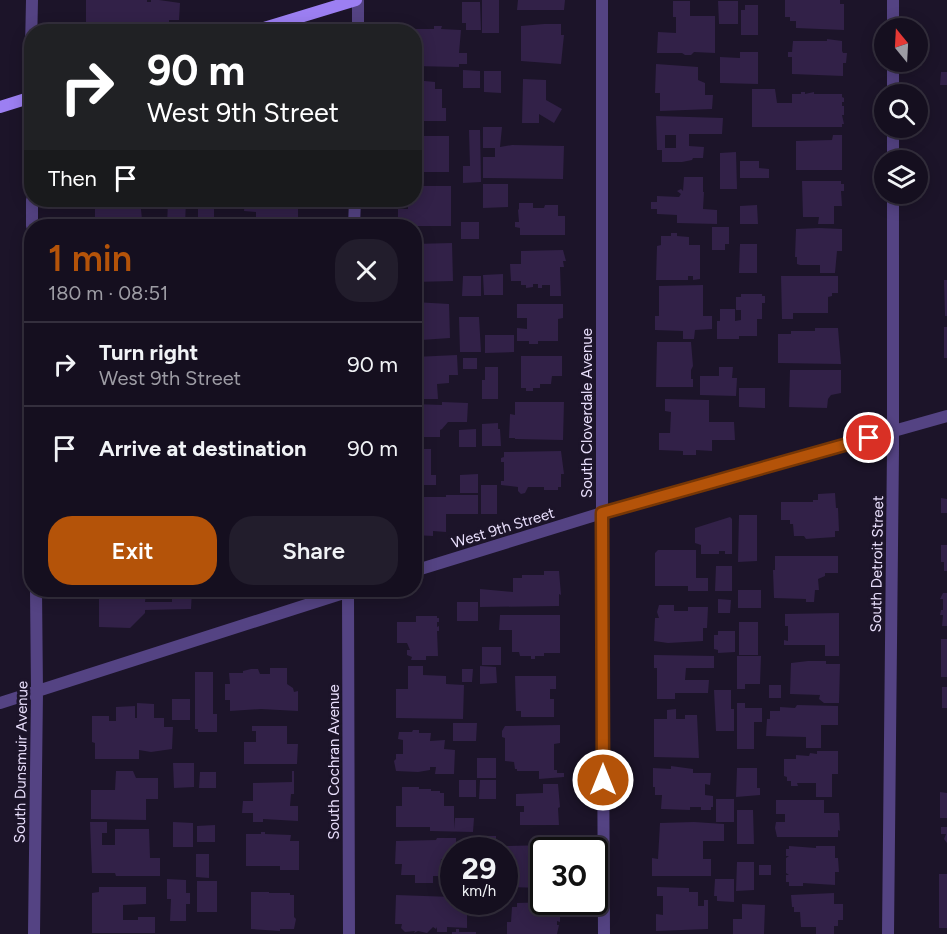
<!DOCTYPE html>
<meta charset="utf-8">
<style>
body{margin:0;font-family:Figtree,sans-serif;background:#221d2c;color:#f1f3f6;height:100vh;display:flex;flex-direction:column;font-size:22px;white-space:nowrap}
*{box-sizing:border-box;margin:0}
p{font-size:20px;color:#9d9ca4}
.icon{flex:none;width:33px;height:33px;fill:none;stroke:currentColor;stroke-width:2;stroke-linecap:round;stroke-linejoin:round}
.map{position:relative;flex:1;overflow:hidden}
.sheet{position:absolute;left:24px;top:219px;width:398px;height:378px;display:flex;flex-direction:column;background:#150f1f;border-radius:24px;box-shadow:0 3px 15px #0003,0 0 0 2px #342f3d}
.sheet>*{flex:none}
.guide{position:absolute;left:24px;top:24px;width:398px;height:183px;border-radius:24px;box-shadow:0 3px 15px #0003,0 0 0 2px #342f3d;background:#202124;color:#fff;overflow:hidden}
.needle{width:39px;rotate:342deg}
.fabs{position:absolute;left:874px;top:18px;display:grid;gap:12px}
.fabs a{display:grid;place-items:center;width:54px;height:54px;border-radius:50%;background:#150f1f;box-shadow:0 3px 15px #0003,0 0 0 2px #342f3d;font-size:30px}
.speed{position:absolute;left:440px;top:837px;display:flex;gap:12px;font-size:30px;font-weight:700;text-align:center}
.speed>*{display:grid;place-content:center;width:78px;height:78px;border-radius:50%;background:#150f1f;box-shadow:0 3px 15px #0003,0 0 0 2px #342f3d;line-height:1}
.speed small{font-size:15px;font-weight:400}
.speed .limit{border:3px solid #111;border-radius:9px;background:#fff;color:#111}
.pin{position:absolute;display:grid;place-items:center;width:51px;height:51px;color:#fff;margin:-26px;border:3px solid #fff;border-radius:50%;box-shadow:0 2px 6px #0007}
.me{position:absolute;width:66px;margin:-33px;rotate:0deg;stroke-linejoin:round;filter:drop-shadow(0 0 4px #0008)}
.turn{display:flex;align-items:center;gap:21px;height:126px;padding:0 24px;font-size:27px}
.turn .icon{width:78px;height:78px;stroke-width:2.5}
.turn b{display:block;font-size:42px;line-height:51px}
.then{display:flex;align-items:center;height:57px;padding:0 24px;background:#0003;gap:12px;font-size:22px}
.round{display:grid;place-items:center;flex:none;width:63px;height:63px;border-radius:24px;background:#221d2c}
.headline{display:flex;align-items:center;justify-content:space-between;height:102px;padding:0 24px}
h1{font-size:36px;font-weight:600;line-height:45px;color:#b45309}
.action{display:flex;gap:12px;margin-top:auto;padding:12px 24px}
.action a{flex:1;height:69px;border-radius:24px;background:#b45309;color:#fff;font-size:24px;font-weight:600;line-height:69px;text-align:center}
.action a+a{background:#221d2c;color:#f1f3f6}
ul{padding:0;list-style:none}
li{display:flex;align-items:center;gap:18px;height:84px;padding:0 24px;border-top:2px solid #342f3d}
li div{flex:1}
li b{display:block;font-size:22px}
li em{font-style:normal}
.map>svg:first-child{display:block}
.building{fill:#322148;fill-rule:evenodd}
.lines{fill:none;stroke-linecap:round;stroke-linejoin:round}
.street{stroke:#544383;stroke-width:12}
.secondary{stroke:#9c7ff2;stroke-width:12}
.route-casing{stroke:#753606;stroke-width:15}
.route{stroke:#b45309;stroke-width:10}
.labels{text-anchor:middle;stroke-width:6;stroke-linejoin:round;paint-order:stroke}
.street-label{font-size:15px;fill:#e9dffc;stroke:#1c1429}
</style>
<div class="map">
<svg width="947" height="934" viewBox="0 0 947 934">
<rect width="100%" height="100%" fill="#1c1429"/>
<path class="building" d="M86,0H147V2H151V0H159L180,3L179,20H169V24L153,23V28H149V30H137V32H90V23H86Z
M482,0H499V33H482Z
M518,0H565L564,10H517Z
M785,0H840V4H844V30L796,28V21H790V17H785Z
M673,1H690V16H715V53L694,52L691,55H685L682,53H657L658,32L676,33V17H673Z
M718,1H738V24H719Z
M462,2H480L481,30H466V23H462Z
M745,5H758V35H741V10H745Z
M544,24H561V35H564L561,64L521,61V26Z
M434,26H442L441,29L461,30L459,53H467V64H459V67L414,66V32H410V29H434Z
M827,39L842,41V51L843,53H847L846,63H843V76L792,74V57H788V52H792L793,41H827Z
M740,52H758V84L720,83V57L740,58Z
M656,64L698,67V80L705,83V95H713L712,109L660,111V93H655Z
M463,70L480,71V88H463Z
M484,71H501V93L484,92Z
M941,72H947V85H940Z
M523,79L546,80V100L562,109L554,123L539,114V123H522Z
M414,80L435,82V89H442V108H446V121H414Z
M752,89H775L777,103H792V94H801V92H805V94L814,92V94H842V97L844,98V102H842V106H844V115H842L844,124H842V127H752Z
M656,116L723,118L722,134H689V146L704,147L703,158H693L692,160L682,162H662V150H657ZM665,135H676V148H665Z
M483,127H502L500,147L512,145L564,146L563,179L483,178V157H495V148H483Z
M469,130H480L481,182L463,183V166H470Z
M833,135H842V170H796V141L832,140Z
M414,136H449V172H414Z
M736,152L737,189H720V153Z
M740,161H759V168L769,169V178H740Z
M684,177H703V192H704L703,209L717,210V224L677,223V215L657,214V209H651V202H657V196L679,197L681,194L677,191L681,189L683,191Z
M802,181H841V184H844V191H841L842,206H834V224H818L819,217H803Z
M483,184H508V207L483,208Z
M414,186H451V226H398V209H408V200H414Z
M95,200H140L142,219L95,221Z
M168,200H186L185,226H167Z
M198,200H214V223H198Z
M245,200H301L300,209H298V221H256V212L244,211Z
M519,203H533V208H544L545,205H558V216H565V235H520V228L515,227V222H519L518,210L519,209Z
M757,205L758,224H740V206Z
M461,222H479V239H461Z
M712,227H729V244H725V250H712Z
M819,228L842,229V251H837L835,273H820V265H800L797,264V257H795L796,229Z
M671,233H677V236L689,237V245H700V279L693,280V276H688V280H656L657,246L661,245V236H671Z
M452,243L453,281L414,282V244Z
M740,244H757V273H739Z
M563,250L566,261H563L564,267H560L561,296H550V285H542V288H538V284H533V287L526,288V285H521V281H511L510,264H521V251Z
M503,274V295H484L483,275Z
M463,276H481V296H462Z
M781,276H838V293H832V296L828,297V313H793V319H782Z
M944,280H947V316H945Z
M703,285V316H712V329L695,330L694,339H683V331L655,330V316H659V286Z
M741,294H762V296H765V303H762V319H757V336H739V339H717V321H720V309H735V321L741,320V310H736V297H741Z
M414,302L449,304L450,338L421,340L422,344L414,342Z
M517,304H563V318L558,319V341H538V344H529V341H517V328L527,329V318H517Z
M459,317H479L481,352H460Z
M944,327H947V358H944Z
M815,328H838L841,364L778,363V334H791V331H815Z
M485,335H514V352L485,353Z
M657,342H691L693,366L691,370V379H693V387H656Z
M457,355L458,375H449V383L437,384L438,399H414V357Z
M521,356H562V376H552L551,384H540V388H533V391H526V388H521Z
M463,358H477V369H463Z
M485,367H498V399H482V380H485Z
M719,367H733L732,378H737L736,396L700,395V376H719Z
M790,370H841V393L831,395L828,399L827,408L789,407Z
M739,388H765V408L739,407Z
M665,399L709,400V422H734L735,440H712V451L696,450V455H683V451L659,450V433H670L671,412L665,411Z
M442,402L468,403L467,422H448L442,429L440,430V437H414V404L442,405Z
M515,402H564L563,440L515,439V438H509L510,414L515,415Z
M498,423V429H500L501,446H482V424Z
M476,429V447H459V430Z
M414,449H431V475H436V485H414Z
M561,451L564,474H561V487H558V490H544V487H528L525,493L521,494L518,491V487L501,485V481H504V462H501V458L504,457V452Z
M478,474V493H460V475Z
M481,485H497V514H481Z
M835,493L836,508H838L839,531H835V537L806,539L804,536H794L793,524H790V520H781V502H813V500H818V494Z
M446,495H478V514H446V532L433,531V536L414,535V497H446Z
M941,498L947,499V513H941Z
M739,515H757V561L738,562Z
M730,517L732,519V554H725V551H719V554H701V545L695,543V528Z
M941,545H947V571H944V562H941Z
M658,550H696V578H708V591H688V586H655V553Z
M775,556H838V573H825V576L818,579L819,590H815L814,602H806V599L774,598L773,570H775Z
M716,566H732V591H715Z
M544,571H559L561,595L559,594V606L480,607V589L513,592V578H522V575H544Z
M92,590H150V593H146L145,602H172V590H192L191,609L145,610V613L130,628L99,627V594H91Z
M738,590H761V608H738Z
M943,593H947V626H942L943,615H940L941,610H943V599H940Z
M718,599L731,600L730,613H718Z
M457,602H478V621H457Z
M659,605H674V611H688V607H708L707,628H703V641L668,643L654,641L655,618H659L657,612Z
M839,613V656H825V645H784V640L788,641V626H785V614Z
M500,615H560V653H544V656H535V659H531V656H520L519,652H512V630H499Z
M416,616H437V618H439V622H437V627L439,626V631H437L438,656H426V660H411L412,657L407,655V650H410L407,643H397V622H416Z
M739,622H758V655H739Z
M718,631H735V652L718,653V650L714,649V635H718Z
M941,639H947V677H941Z
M482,647H501V665H482Z
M654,655L714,656V668H686L685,680H709L708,693H675V699H657V668H654Z
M737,656H761L760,684H745V689H737Z
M808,661H826V664H840L839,703H824L819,699L820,695L790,694L791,663Z
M408,666H423V675L446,676V684L464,685L463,719L396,718V689H408Z
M480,666L496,667L497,683L480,684Z
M270,668H287V684L293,688L294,692L298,691V711L261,709L230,711V700H225V684H230L229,673H243V671L251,669H258L260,674H270Z
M462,669H473L472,682H462Z
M195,672H213V714H217V732H198V729H195Z
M515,676H556V689H550V699H554V717H521V711H516Z
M769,685H781V698H769Z
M942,687H947V708H942Z
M714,690H731V709H734V731H716Z
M172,699H190V720H172Z
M137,703L154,704V718H164V727H173L172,749L151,752L139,750V759H95V743L92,742V716H109V721H116V707L135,706V718H137Z
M737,703H745V708H762V722H754V749H737Z
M797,705L838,706V725H821V748H806V737L766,736L767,719H770V711H780V707L795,708Z
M676,709V719H685V715H697L699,758L654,757V719H667V710Z
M453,723H477L476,741H453Z
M560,725V743L554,744V770H557V773H564V777L539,779V771H517V769H515L514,762L505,761V738L502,737V731L505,726Z
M252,726H287V744H298L297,764H244V742H256V731H252Z
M413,730H419V733H431L430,741L445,740L444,749L455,750L454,774H435L436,767H430V770L418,772L396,771L394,761L396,759V754H403V740L398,739L399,732H412Z
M817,751H838V774H832V797H816V783H797L798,786H791V781H787V777L784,776V759H796V755L809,756L810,753L817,754Z
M477,758H496V778H477Z
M173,763H194V787L174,788Z
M671,766L693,769V773H711L710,785L705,784V795L713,796V807H711V810H701V807H690V810L661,809L662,795H655V787H653V768L671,769Z
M737,768H757V788H760V795L736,797Z
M116,771H133L136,778H158V799H146V820L91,819V790H115Z
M292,771H294V794H291L290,806H298V821L263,819V822H253V813H242L243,801H253V783L292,782Z
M200,772H216V788H199Z
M459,780H476V797H459Z
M480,780H496V799H479Z
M543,784H558L560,807L558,808L559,825H520V812H524V806H516V794L543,793Z
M402,787H419V789H431V791H440V793H444V806H454V829L455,818H474L473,832L430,831V827H396V806H402Z
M940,792L947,793V818H940Z
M716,799H734V822H716Z
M776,800H824V813H839L840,831L838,830V837H777L775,828L776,822H785V814H776Z
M737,810H753L754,844H737Z
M90,822H107V833H102V845H115V829H149L150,858H160V876H116L115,873H92Z
M173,822L193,823V847H173Z
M694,822L724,824V841H703V859H711V876H652V858L658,859L660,823Z
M215,825V842H197V826Z
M941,827H947V843L944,839L946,834H941Z
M261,832H265V834L291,835L290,841H299V870H280V866H246V834H261Z
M479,836H496V850H479Z
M437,838H456V850H453L451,859H441L439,876H433V883H415V875H401L402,864H395L396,841L436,840Z
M548,845V850H543V888L506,887L505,846Z
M789,846L816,848V846H835V858H838L839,872H835V885L803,883V886H789V882H786V875H789L786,873V858L789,856H786V849H789Z
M196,854H209V878L196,877Z
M737,862H754V890L736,891Z
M759,865H771V875H759Z
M939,874H947V928H939Z
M167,879L186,880V893H190V904H186V921H170L171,899H167Z
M715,879H734V902L717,901V896H714Z
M197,881H217V912H197Z
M99,887H146V904L123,905V920H138V917H155V933H92V893L99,892Z
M657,887L689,888V892H698V906H704V900H708V929L656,931V914L663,915V896H657Z
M251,892H269V893H290V895H294V917L296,919L294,929H280V931L251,929Z
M834,893V904H843V920H838V926H834V934H816V927H801L800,912H794V907H792L791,895Z
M396,895L453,897V902H456V906H467V928L447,927V932H437V927L436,929L433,927L427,933L418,931L414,933L415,931L405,932L401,928L402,924H395Z
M480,902H498V911H480Z
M552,902V907H554L552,916H560V922L557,921V925H559L557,934H507V922H511L512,907H517V903Z
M742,904L765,905L764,934H733V919H742Z
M456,929H459V932H476V934H452V932H456Z"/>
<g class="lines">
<path class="street" d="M602,0V513L604,934
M893,0V28
M358,32V0
M893,62V94
M893,128V160
M32,189L30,97L32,0
M32,200V226
M354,226L355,200
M414,571L602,513L947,416
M348,590L349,934
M0,703L353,590
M34,934L37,692L36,590
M888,934L893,449V194"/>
<path class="secondary" d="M251,32L356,0
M0,107L32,97"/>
</g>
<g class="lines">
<g class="route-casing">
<path id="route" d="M603,780L602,513L869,438"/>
</g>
<use href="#route" class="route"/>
</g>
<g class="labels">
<g class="street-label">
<text transform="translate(587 413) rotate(-90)" y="5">South Cloverdale Avenue</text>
<text transform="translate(503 528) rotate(-17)" y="5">West 9th Street</text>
<text transform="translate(877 564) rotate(-89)" y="5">South Detroit Street</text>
<text transform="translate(21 762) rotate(-89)" y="5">South Dunsmuir Avenue</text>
<text transform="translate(334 762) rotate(-90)" y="5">South Cochran Avenue</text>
</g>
</g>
</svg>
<div class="fabs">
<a><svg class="needle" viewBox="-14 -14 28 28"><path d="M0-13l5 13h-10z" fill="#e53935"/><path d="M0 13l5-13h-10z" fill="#9d9ca4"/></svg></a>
<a><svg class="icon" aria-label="search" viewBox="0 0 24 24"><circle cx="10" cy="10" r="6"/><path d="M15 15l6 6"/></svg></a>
<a><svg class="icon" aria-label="layers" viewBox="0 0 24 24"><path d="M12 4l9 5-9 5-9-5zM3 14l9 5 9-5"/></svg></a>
</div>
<div class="speed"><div>29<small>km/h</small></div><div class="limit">30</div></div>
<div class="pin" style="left:869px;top:438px;background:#d93025"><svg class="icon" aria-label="arrive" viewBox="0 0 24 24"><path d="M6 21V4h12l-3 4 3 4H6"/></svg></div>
<svg class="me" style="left:603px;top:780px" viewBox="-20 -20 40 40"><circle r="17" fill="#b45309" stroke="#fff" stroke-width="3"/><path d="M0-11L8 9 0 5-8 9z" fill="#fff"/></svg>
<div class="guide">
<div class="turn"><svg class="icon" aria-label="right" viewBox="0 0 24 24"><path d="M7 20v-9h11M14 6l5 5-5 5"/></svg><div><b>90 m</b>West 9th Street</div></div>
<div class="then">Then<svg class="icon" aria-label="arrive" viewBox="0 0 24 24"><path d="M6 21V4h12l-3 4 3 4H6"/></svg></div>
</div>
<section class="sheet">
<div class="headline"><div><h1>1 min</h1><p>180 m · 08:51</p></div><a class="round"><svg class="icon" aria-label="close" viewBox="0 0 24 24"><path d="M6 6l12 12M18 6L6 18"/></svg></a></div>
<ul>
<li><svg class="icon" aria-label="right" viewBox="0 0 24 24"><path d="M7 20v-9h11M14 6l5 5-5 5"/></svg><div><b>Turn right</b><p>West 9th Street</p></div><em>90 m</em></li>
<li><svg class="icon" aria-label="arrive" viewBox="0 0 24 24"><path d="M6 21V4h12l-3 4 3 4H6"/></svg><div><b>Arrive at destination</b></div><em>90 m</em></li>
</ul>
<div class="action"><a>Exit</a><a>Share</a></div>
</section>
</div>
